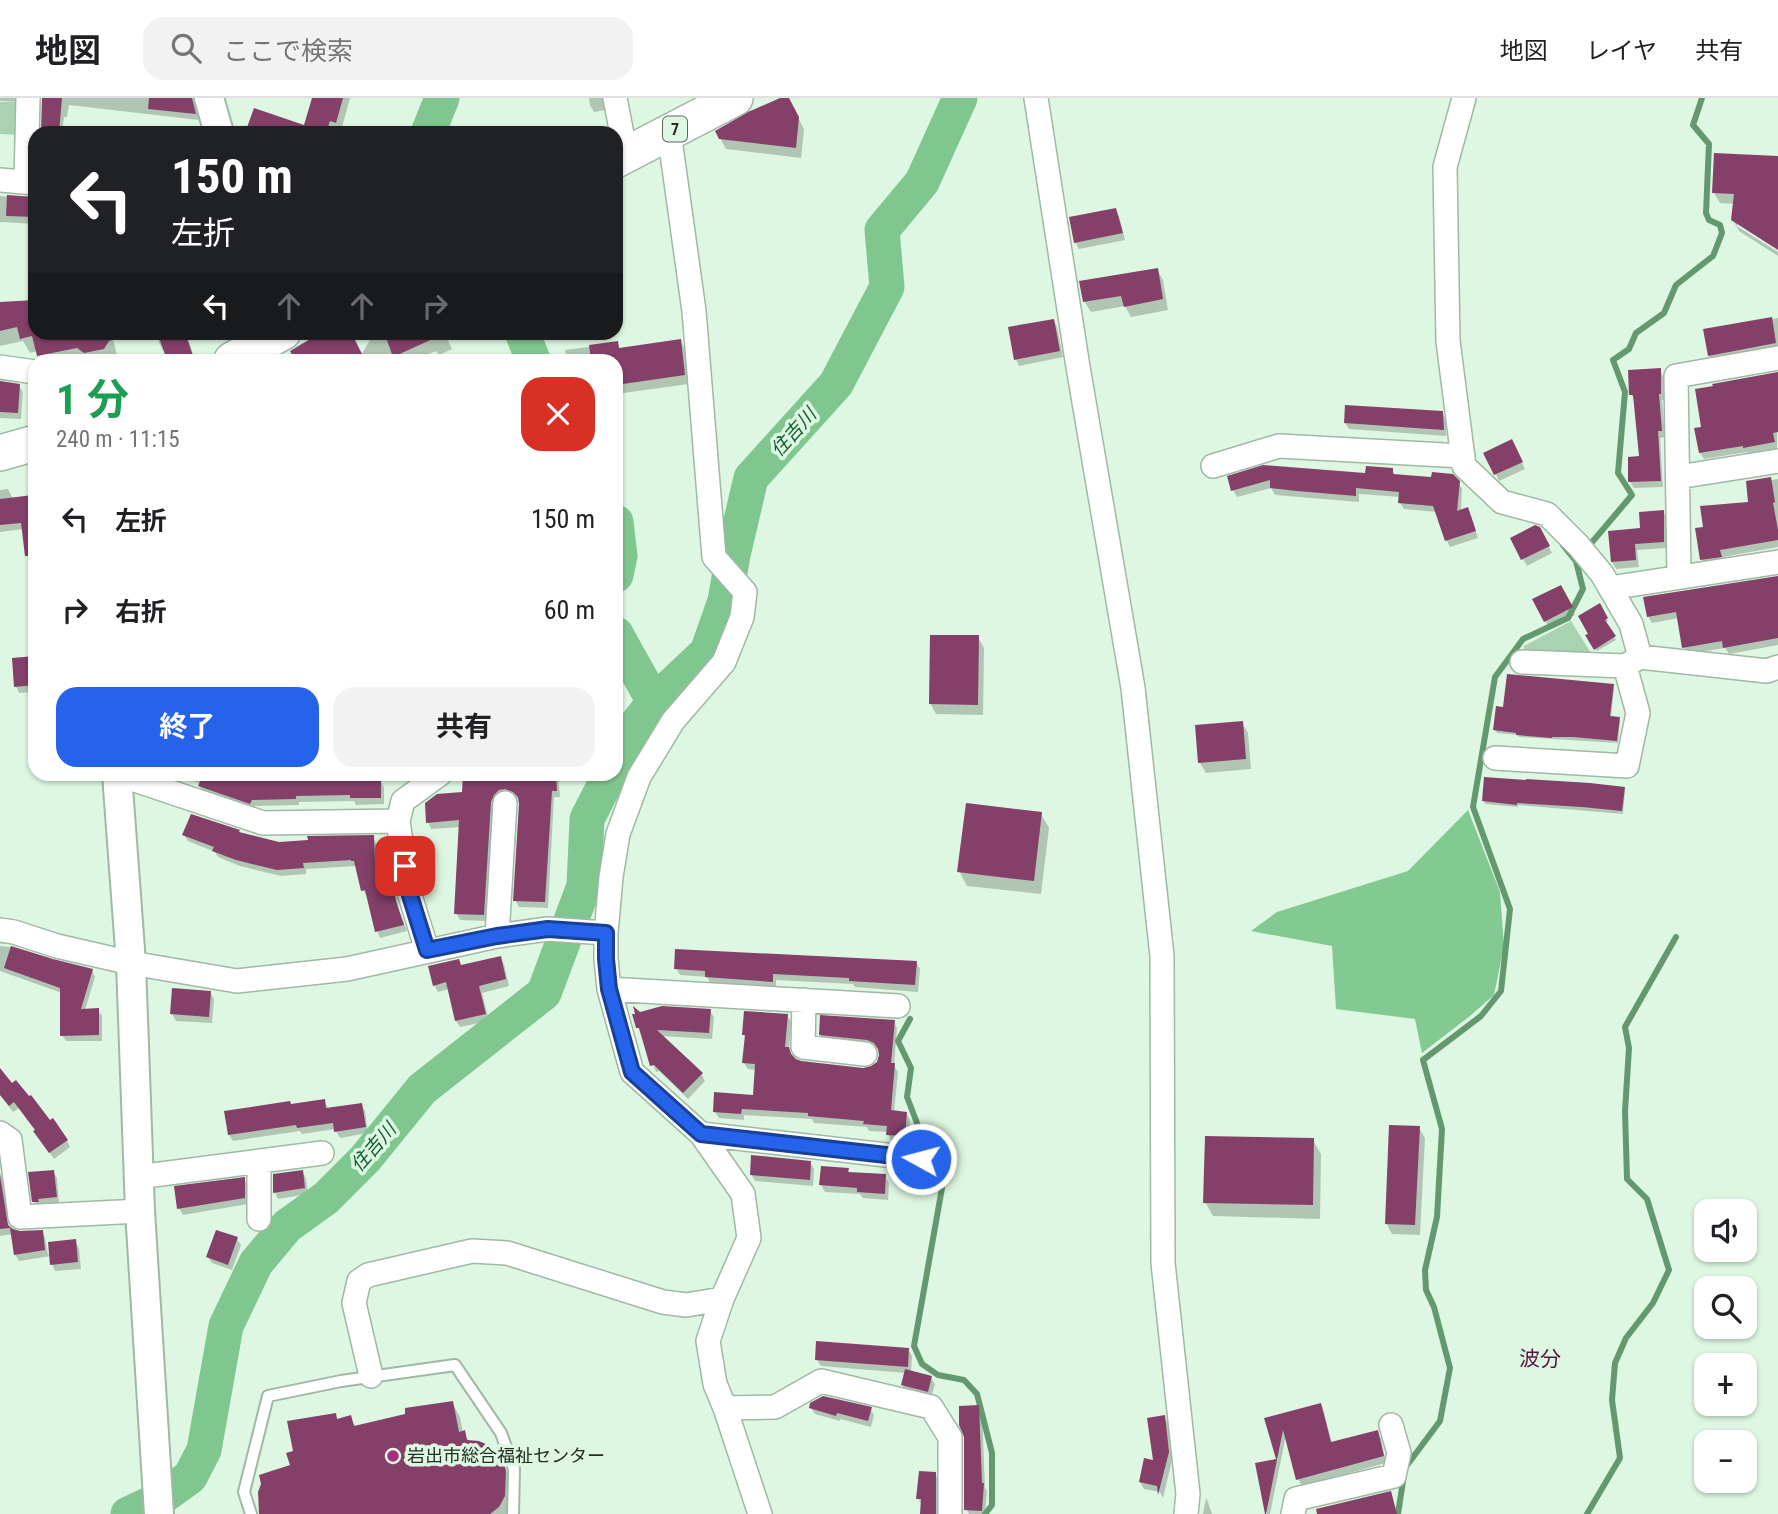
<!DOCTYPE html>
<html lang="ja">
<meta charset="utf-8">
<style>
body{margin:0;font-family:"Roboto Condensed","Noto Sans JP",sans-serif;background:#f2f2f2;color:#202124;height:100vh;display:flex;flex-direction:column;font-size:26px;white-space:nowrap}
*{box-sizing:border-box;margin:0}
p{font-size:23px;color:#757577}
.icon{flex:none;width:38px;height:38px;fill:none;stroke:currentColor;stroke-width:2;stroke-linecap:round;stroke-linejoin:round}
.map{position:relative;flex:1;overflow:hidden}
.details{position:absolute;left:28px;top:256px;width:595px;height:427px;display:flex;flex-direction:column;background:#fff;border-radius:21px;box-shadow:0 2px 5px #0004}
.details>*{flex:none}
.banner{position:absolute;left:28px;top:28px;width:595px;height:214px;border-radius:21px;box-shadow:0 2px 5px #0004;background:#202124;color:#fff;overflow:hidden}
.fabs{position:absolute;left:1694px;top:1101px;display:grid;gap:14px}
.fabs a{display:grid;place-items:center;width:63px;height:63px;border-radius:14px;background:#fff;box-shadow:0 2px 5px #0004;font-size:35px}
.pin{position:absolute;display:grid;place-items:center;width:60px;height:60px;color:#fff;margin:-30px;border-radius:14px;box-shadow:0 4px 10px #0006}
.me{position:absolute;width:77px;margin:-38px;rotate:277deg;stroke-linejoin:round;filter:drop-shadow(0 0 5px #0008)}
.turn{display:flex;align-items:center;gap:24px;height:147px;padding:0 28px;font-size:32px}
.turn .icon{width:91px;height:91px;stroke-width:2.5}
.turn b{display:block;font-size:49px;line-height:60px}
.lanes{display:flex;align-items:center;height:66px;padding:0 28px;background:#0003;justify-content:center;gap:35px;direction:ltr}
.lanes .off{opacity:.35}
.round{display:grid;place-items:center;flex:none;width:74px;height:74px;border-radius:21px;background:#f2f2f2}
.overview{display:flex;align-items:center;justify-content:space-between;height:119px;padding:0 28px}
h1{font-size:42px;font-weight:700;line-height:52px;color:#1e9e55}
.button{display:flex;gap:14px;margin-top:auto;padding:14px 28px}
.button a{flex:1;height:80px;border-radius:21px;background:#2563eb;color:#fff;font-size:28px;font-weight:700;line-height:80px;text-align:center}
.button a+a{background:#f2f2f2;color:#202124}
ul{padding:0;list-style:none}
li{display:flex;align-items:center;gap:21px;height:91px;padding:0 28px}
li div{flex:1}
li b{display:block;font-size:26px}
li em{font-style:normal}
header{display:flex;align-items:center;gap:42px;box-sizing:border-box;height:98px;padding:0 35px;background:#fff;border-bottom:2px solid #e0e0e0}
header strong{font-size:33px}
nav{display:flex;gap:38px;margin-inline-start:auto;font-size:24px}
.search{width:490px;height:63px;background:#f2f2f2;display:flex;align-items:center;gap:18px;box-sizing:border-box;padding:0 24px;border-radius:21px;color:#757577;font-size:26px}
.map>svg:first-child{display:block}
.green{fill:#a9d3b0}
.forest{fill:#82c992}
.shadow{fill:#0003}
.lines{fill:none;stroke-linecap:round;stroke-linejoin:round}
.stream{stroke:#649970;stroke-width:6}
.river{stroke:#80c78f;stroke-width:35}
.building{fill:#844069}
.service-casing{stroke:#a0b8a4;stroke-width:14}
.minor-casing{stroke:#a0b8a4;stroke-width:26}
.tertiary-casing{stroke:#a0b8a4;stroke-width:32}
.primary-casing{stroke:#a0b8a4;stroke-width:38}
.service{stroke:#fff;stroke-width:10}
.minor{stroke:#fff;stroke-width:23}
.tertiary{stroke:#fff;stroke-width:28}
.primary{stroke:#fff;stroke-width:35}
.route-casing{stroke:#184099;stroke-width:18}
.route{stroke:#2563eb;stroke-width:12}
.poi-dot{fill:#aa2e80;stroke:#def7e2;stroke-width:2.5}
.labels{text-anchor:middle;stroke-width:7;stroke-linejoin:round;paint-order:stroke}
.shield{fill:#def7e2;stroke:#5c6a5e;stroke-width:2}
.shield-label{font-size:16px;font-weight:bold;fill:#242d26}
.poi-label{font-size:18px;fill:#242d26;stroke:#def7e2;text-anchor:start}
.water-label{font-size:19px;font-style:italic;fill:#105f2d;stroke:#def7e2}
.quarter-label{font-size:21px;fill:#53183e;stroke:#def7e2}
</style>
<header>
<strong>地図</strong>
<div class="search"><svg class="icon" aria-label="search" viewBox="0 0 24 24"><circle cx="10" cy="10" r="6"/><path d="M15 15l6 6"/></svg>ここで検索</div>
<nav><a>地図</a><a>レイヤ</a><a>共有</a></nav>
</header>
<div class="map">
<svg width="1778" height="1416" viewBox="0 0 1778 1416">
<rect width="100%" height="100%" fill="#def7e2"/>
<path class="green" d="M0,4H23L21,37L0,36Z
M1571,523L1594,560L1524,556V548Z"/>
<path class="forest" d="M1468,712L1500,794L1504,848L1494,897L1470,918L1422,955L1415,921L1336,911L1332,848L1251,833L1277,814L1408,773Z"/>
<path class="shadow" d="M0,0H19L18,4L0,3Z
M44,0H193L199,22L69,7L67,19H64L62,35H44L43,33Z
M314,0H350L341,33L335,31L333,35H247L305,29Z
M589,0H607L604,4L605,12L594,14L590,7Z
M784,0H788L804,31L801,60L726,51L720,40Z
M1778,60V150L1737,124V128L1778,154V158L1739,133L1733,122L1735,106L1720,105L1714,95Z
M0,98L35,101V126L1,124L0,125Z
M1115,112L1119,118L1125,142L1079,151L1075,144Z
M1157,172L1163,182L1168,212L1131,219L1125,208L1091,214L1084,203Z
M35,203V234H111L117,257L114,262H41L37,253L30,255L23,243L0,248V206Z
M1778,220V251L1713,264L1709,258L1705,233Z
M1054,223L1057,229L1063,259L1019,268L1016,261Z
M154,234H204L188,241L195,262H169L165,252L163,253Z
M375,234H444L452,251L439,257L436,253L414,262H297L292,254L340,244L361,257Z
M539,234H559L540,237Z
M681,243L685,252L689,286L616,296V262H567L565,252L617,245L620,252Z
M1660,272L1663,279L1664,302H1662L1665,339L1660,340L1663,389L1634,390L1630,384L1641,360L1635,303L1631,296Z
M1778,276L1777,351L1749,356L1747,354L1704,361L1700,355L1703,330Z
M0,285L19,288L23,294L21,321L0,320Z
M1442,315L1446,322V338L1349,331L1345,325Z
M1515,349L1525,371L1499,383L1496,376Z
M1392,372L1396,378L1458,384L1462,391L1461,413L1471,418L1478,440L1450,449L1447,443L1437,414L1404,411L1400,405V399L1359,396V404L1275,397L1271,390L1237,399L1233,392L1229,379L1366,377Z
M1778,381V449L1723,459L1724,465L1706,468L1702,461L1750,405L1748,385Z
M8,391L13,401L32,399L35,404V435L24,431L0,434V392Z
M1663,413L1667,420V450L1637,452L1639,469L1616,471L1612,464L1610,434L1642,431Z
M1539,430L1552,455L1527,468L1512,441Z
M1778,480V547L1729,556L1725,550L1688,556L1684,549L1679,520L1652,525L1648,518Z
M1560,489L1575,517L1549,530L1535,502Z
M1599,508L1608,523L1605,525L1616,542L1597,553L1587,538Z
M978,539L984,550L983,617L936,616L930,605Z
M35,560V594L19,595L16,588Z
M1612,588L1614,590L1611,620H1619L1620,623L1618,645L1519,639L1518,637L1497,635L1495,632L1505,610Z
M1242,625L1248,635L1251,671L1206,675L1200,665Z
M162,676H326L325,681L335,683H380L384,689V706L356,707L354,703L299,704V707L255,708L254,712L203,695L200,688L201,685Z
M465,676H558L560,699H554L548,810L519,809L515,802L520,702L510,697L487,823L460,822L456,815L461,729L431,731L428,724L463,696Z
M1624,690L1625,693L1623,716L1518,707V709L1485,706L1484,703Z
M1041,716L1049,730L1041,796L967,788L959,773Z
M240,736L279,745L373,739L376,746L378,766L386,764L390,771L399,812L407,833L380,840L377,833L368,799H367L363,792L356,768L306,771V776L281,778L240,768L218,759L215,754L188,743L184,737Z
M0,848L10,849L52,863L92,872L95,879L85,912H98L102,918V943H66L62,937V895L0,873Z
M500,860L504,866L509,888L482,895L489,923L460,929L456,923L449,891L438,894L434,887L462,869Z
M916,864L920,871L918,894L855,889L853,886L776,882V890L711,886L707,879L680,877L676,870Z
M210,894L214,901L212,925L176,923L172,916Z
M710,913L714,919L712,941L661,938L702,977L705,983L688,1001L659,973L656,974L638,929Z
M787,917L791,924L789,952L795,962L864,972L878,965L880,952L872,948L824,943L820,936L894,924L897,930L894,968L898,974L894,1014L906,1015L910,1022L908,1044L891,1043L888,1034L869,1033L867,1029L814,1025L812,1021L744,1017V1022L719,1020L715,1014L754,998L756,972L748,971L744,965L746,941L744,937Z
M0,985L67,1043L70,1049L54,1061L39,1040L37,1033L19,1010L13,1014L0,997Z
M324,1003L328,1010L361,1007L365,1013L368,1035L340,1040L335,1031L302,1036L300,1033L233,1043L229,1037L291,1008Z
M1419,1030L1425,1040L1420,1137L1392,1136L1386,1125Z
M1313,1042L1321,1056L1320,1121L1213,1118L1205,1104Z
M810,1064L814,1071L813,1088L755,1083L751,1076Z
M848,1071L850,1076L885,1078L889,1085L888,1102L863,1100L860,1096L825,1094L821,1087Z
M53,1074L57,1080L59,1105L41,1107L38,1110L34,1104Z
M302,1074L306,1080L308,1096L278,1101L275,1094Z
M0,1075L2,1079L9,1130L13,1133L42,1134L45,1140L48,1157L75,1143L79,1150L81,1171L55,1173L52,1166L51,1158L19,1163L15,1156L13,1136L0,1138Z
M244,1081L248,1088V1106L183,1117L179,1110Z
M237,1141L241,1147L232,1172L212,1165L208,1159Z
M908,1251L912,1258L911,1274L931,1280L935,1286L931,1300L906,1294L902,1287L906,1275L821,1268L817,1262Z
M452,1305L460,1319L463,1335L470,1344L500,1363L509,1378L510,1416H262L292,1368L295,1354L335,1317L338,1322L350,1319L356,1329Z
M1320,1307L1324,1314L1332,1346L1377,1334L1381,1341L1386,1365L1302,1388L1298,1381L1286,1337L1270,1416H1267L1257,1367L1278,1362L1267,1321Z
M978,1309L982,1316L985,1390L987,1393L985,1416H969L966,1411Z
M811,1310L870,1311L874,1317L871,1329L840,1321V1323L815,1316Z
M1164,1319L1168,1326L1172,1362L1163,1400L1160,1394L1144,1391L1140,1384L1155,1364Z
M935,1376L940,1385V1416H922V1407L918,1400Z
M1206,1400L1208,1404L1212,1416H1203Z"/>
<g class="lines">
<path class="stream" d="M1588,449L1632,397L1618,375L1625,294L1613,262L1629,251L1636,235L1664,215L1676,187L1713,158L1722,135L1720,127L1709,122L1706,115L1709,46L1693,27L1702,0
M910,921L898,943L911,970L907,999L942,1090L914,1248L922,1266L938,1277L964,1282L977,1296L992,1355V1407L985,1416
M1398,1416L1405,1370L1440,1323L1450,1270L1434,1209L1426,1192L1425,1172L1437,1119L1442,1031L1423,962L1481,918L1501,893L1510,811L1473,709L1495,579L1523,541L1568,520L1583,491L1576,463L1563,447
M1587,1416L1620,1360L1612,1302L1615,1265L1626,1240L1653,1205L1669,1172L1647,1101L1627,1081L1625,1013L1629,950L1625,929L1676,839"/>
<path class="river" d="M428,35L442,0
M522,234L533,262
M616,424L620,458L616,477
M616,536L654,604
M616,664L635,628L654,604L707,554L725,503L733,457L751,380L836,286L887,189L882,132L922,84L960,0
M128,1416L158,1402L190,1379L204,1352L226,1228L256,1165L287,1128L326,1100L365,1061L422,991L544,895L584,788L587,721L610,676"/>
</g>
<path class="building" d="M42,0H62L59,35L41,33Z
M149,0H192L196,16L148,11Z
M312,0H343L336,25L330,23L326,35H245L254,10L304,27Z
M780,0H789L799,19L796,50L719,41L715,33L748,14Z
M1714,55L1778,58V152L1731,122L1734,96L1712,95Z
M7,97L35,99V119L6,118Z
M1116,110L1123,135L1074,145L1069,119Z
M1158,170L1163,201L1124,209L1121,198L1083,204L1079,183Z
M35,202V234H115V241L109,243L104,251L84,255L77,250L37,258L32,238L20,241L17,229L0,233V204Z
M1772,219L1776,245L1708,258L1703,231Z
M1054,221L1060,253L1014,262L1008,229Z
M157,234H185L193,258L181,262H167Z
M322,234H337L341,242L352,236L365,262H295L290,253Z
M384,234H448L393,259Z
M681,241L685,277L616,287V262H591L589,247L618,243L619,250Z
M1661,270V296H1659L1662,333H1658L1661,383L1628,384V359L1639,358L1633,297H1629L1628,272Z
M1778,274V334L1773,335L1775,344L1743,350V348L1699,355L1694,330L1701,329L1695,291L1713,288L1712,286Z
M0,283L20,286L18,315L0,314Z
M1345,307L1443,313L1444,332L1344,325Z
M1512,341L1523,364L1494,377L1483,355Z
M1263,367L1365,375L1366,368L1393,370V376L1431,379L1432,374L1453,376L1460,383L1457,413L1468,409L1476,433L1445,443L1433,408L1398,405L1399,394L1356,390V398L1297,393L1270,390V382L1231,393L1227,378Z
M1771,379L1775,404L1773,405L1778,432V442L1720,452L1722,459L1700,462L1695,430L1703,429L1700,408L1748,404L1746,383Z
M33,397L35,413V458H25L21,425L0,427V401Z
M1664,412V444L1635,446L1636,462L1611,464L1608,433L1640,430L1639,414Z
M1535,427L1540,429L1550,448L1521,462L1510,440Z
M1778,478V540L1723,550L1722,543L1682,550L1676,514L1647,519L1643,499Z
M1561,487L1573,509L1544,524L1532,501Z
M1600,505L1608,520L1605,522L1616,538L1594,552L1585,537L1588,536L1578,518Z
M930,537H979L978,607L929,606Z
M35,558V587L14,589L12,560Z
M1507,576L1614,586L1610,618L1620,619L1617,643L1573,639H1552V640L1516,637V635L1493,632L1496,608L1503,609Z
M1243,623L1246,661L1198,665L1195,627Z
M203,676H243L262,683L304,682V679H335V682L381,681V700H350V697L296,698V701L252,702L250,706L198,688Z
M463,676H556L557,693H552L545,804L513,803L519,706L518,699L513,694L505,691L499,692L494,697L491,704L484,817L454,816L459,722L426,725L425,705L437,696L462,694Z
M1484,679L1526,682V681L1590,685L1625,689L1622,713L1582,709L1517,705V707L1482,703Z
M966,705L1042,714L1034,783L957,774Z
M191,716L240,732L239,734L279,744L308,742L307,738L374,737L375,765L387,762L396,803L404,827L375,834L365,792L361,793L354,763H351V762L303,765L304,770L277,772L236,762L212,753L214,749L182,737Z
M11,848L53,861L93,871L81,911L99,910V937L60,938V890L4,870Z
M675,851L917,863L915,887L849,883V880L773,876V884L705,879V873L674,871Z
M501,858L506,881L479,888L486,916L455,923L446,884L433,888L428,868L459,861L461,867Z
M172,890L211,893L209,919L170,916Z
M633,908L640,914L662,908L711,911L709,935L657,932L703,975L683,995L654,967L650,968L639,930H636L632,916H635Z
M744,913L788,916L785,949H789L791,956L796,961L801,963L863,970L871,968L877,964L879,957L878,951L874,945L867,942L819,937L820,917L895,922L891,965H895L891,1012L907,1014L905,1038L886,1037L887,1028L863,1026L864,1023L808,1018V1015L742,1011L741,1016L713,1014L714,994L753,997L755,966L742,965L745,937H742Z
M0,970L12,985L16,982L29,998L31,997L50,1022L53,1020L68,1042L49,1055L33,1033L35,1032L14,1004L9,1008L0,997Z
M325,1001L326,1010L362,1005L366,1029L334,1034L333,1025L297,1030L296,1027L228,1037L224,1013L290,1003L291,1006Z
M1389,1027L1420,1028L1415,1127L1385,1126Z
M1205,1038L1314,1040L1313,1107L1203,1105Z
M751,1057L811,1063L810,1082L750,1077Z
M821,1068L849,1070L848,1074L886,1076L885,1096L857,1094V1090L819,1087Z
M54,1072L57,1099L38,1101L39,1104H32L28,1074Z
M303,1072L305,1090L273,1095V1076Z
M0,1077L8,1127L13,1131L20,1133L43,1132L45,1152L14,1157L10,1130L0,1131Z
M245,1079V1100L177,1111L174,1088Z
M216,1132L238,1139L228,1167L206,1159Z
M76,1141L78,1164L50,1167L48,1144Z
M816,1243L909,1250L908,1269L815,1262Z
M905,1271L932,1278L928,1294L901,1287Z
M823,1298L872,1309L868,1323L837,1315L836,1318L809,1310L810,1305Z
M453,1303L459,1334L465,1332L467,1342L479,1343L488,1347L502,1362L506,1372L505,1398L499,1409L490,1416H259L258,1394L261,1386L259,1377L290,1367L286,1355L293,1353L287,1323L336,1315L337,1321L351,1317L354,1328L405,1316V1310Z
M1321,1305L1331,1344L1378,1332L1384,1358L1296,1382L1283,1332L1266,1416H1265L1255,1365L1276,1361L1264,1320Z
M979,1307L982,1385H984L982,1413L964,1412V1339L959,1327V1308Z
M1165,1317L1169,1354L1158,1397L1157,1388L1139,1384L1144,1360L1153,1362L1147,1320Z
M919,1373L936,1374V1416H920L921,1401H916Z
M1391,1393L1397,1416H1317L1316,1411Z"/>
<g class="lines">
<g class="service-casing">
<path id="service" d="M251,1416L244,1394L268,1298L341,1283L455,1267L501,1335L514,1371L513,1416"/>
</g>
<g class="minor-casing">
<path id="minor" d="M615,0L626,57
M1036,0L1078,269L1133,590L1162,858L1163,1165L1188,1396L1186,1416
M1464,0L1445,69L1448,243L1464,368L1502,404L1547,416L1578,447L1602,476L1631,526L1640,559
M669,34L694,213L714,459L745,494L742,519L724,564L673,623L639,679L618,736L611,779L606,835V861L609,891L632,974L701,1036L743,1096L749,1140L722,1201L708,1243L715,1286L725,1310L760,1416
M0,82L35,85
M26,84L28,0
M0,269L35,274
M1213,368L1279,348L1463,358
M1678,379L1778,363
M1679,479L1676,278L1778,260
M1610,490L1778,464
M1522,564L1625,568L1640,559L1767,573L1778,569
M1495,660L1627,668L1638,615L1625,568
M117,676L263,725L398,723
M0,832L14,834L57,848L131,865L237,883L347,871L497,838L548,831L606,835
M497,838L505,705
M427,852L408,791L398,723L403,703L440,676
M609,891L898,908
M804,902L803,949L865,956
M0,1035L10,1042L20,1119L140,1113
M701,1036L921,1061
M259,1063V1121
M138,1079L322,1055
M371,1278L354,1205L359,1183L368,1177L472,1153L507,1155L663,1204L686,1207L722,1201
M725,1310L775,1309L821,1283L931,1309L950,1339V1416
M1293,1416L1296,1401L1394,1378L1399,1355L1391,1327"/>
</g>
<g class="tertiary-casing">
<path id="tertiary" d="M209,0L219,35
M117,676L131,865L140,1113L159,1416"/>
</g>
<g class="primary-casing">
<path id="primary" d="M616,62L735,0
M232,262L283,234
M0,355L35,345"/>
</g>
<use href="#service" class="service"/>
<use href="#minor" class="minor"/>
<use href="#tertiary" class="tertiary"/>
<use href="#primary" class="primary"/>
</g>
<g class="lines">
<g class="route-casing">
<path id="route" d="M405,768L408,791L427,852L497,838L548,831L606,835V861L609,891L632,974L701,1036L921,1061"/>
</g>
<use href="#route" class="route"/>
</g>
<circle class="poi-dot" cx="393" cy="1358" r="7"/>
<g class="labels">
<rect class="shield" x="663" y="18.5" width="24" height="25" rx="5"/>
<g class="shield-label">
<text x="675" y="37">7</text>
</g>
<g class="poi-label">
<text x="407" y="1364">岩出市総合福祉センター</text>
</g>
<g class="water-label">
<text transform="translate(793 334) rotate(-48)" y="7">住吉川</text>
<text transform="translate(373 1049) rotate(-49)" y="7">住吉川</text>
</g>
<g class="quarter-label">
<text x="1540" y="1268">波分</text>
</g>
</g>
</svg>
<div class="fabs">
<a><svg class="icon" aria-label="sound" viewBox="0 0 24 24"><path d="M4 9h4l5-4v14l-5-4H4zM17 9q2 3 0 6"/></svg></a>
<a><svg class="icon" aria-label="search" viewBox="0 0 24 24"><circle cx="10" cy="10" r="6"/><path d="M15 15l6 6"/></svg></a>
<a>+</a>
<a>−</a>
</div>
<div class="pin" style="left:405px;top:768px;background:#d93025"><svg class="icon" aria-label="arrive" viewBox="0 0 24 24"><path d="M6 21V4h12l-3 4 3 4H6"/></svg></div>
<svg class="me" style="left:921px;top:1061px" viewBox="-20 -20 40 40"><circle r="17" fill="#2563eb" stroke="#fff" stroke-width="3"/><path d="M0-11L8 9 0 5-8 9z" fill="#fff"/></svg>
<div class="banner">
<div class="turn"><svg class="icon" aria-label="left" viewBox="0 0 24 24"><path d="M17 20v-9H6M10 6l-5 5 5 5"/></svg><div><b>150 m</b>左折</div></div>
<div class="lanes"><svg class="icon" aria-label="left" viewBox="0 0 24 24"><path d="M17 20v-9H6M10 6l-5 5 5 5"/></svg><svg class="icon off" aria-label="ahead" viewBox="0 0 24 24"><path d="M12 20V5M6 11l6-6 6 6"/></svg><svg class="icon off" aria-label="ahead" viewBox="0 0 24 24"><path d="M12 20V5M6 11l6-6 6 6"/></svg><svg class="icon off" aria-label="right" viewBox="0 0 24 24"><path d="M7 20v-9h11M14 6l5 5-5 5"/></svg></div>
</div>
<section class="details">
<div class="overview"><div><h1>1 分</h1><p>240 m · 11:15</p></div><a class="round" style="background:#d93025;color:#fff"><svg class="icon" aria-label="close" viewBox="0 0 24 24"><path d="M6 6l12 12M18 6L6 18"/></svg></a></div>
<ul>
<li><svg class="icon" aria-label="left" viewBox="0 0 24 24"><path d="M17 20v-9H6M10 6l-5 5 5 5"/></svg><div><b>左折</b></div><em>150 m</em></li>
<li><svg class="icon" aria-label="right" viewBox="0 0 24 24"><path d="M7 20v-9h11M14 6l5 5-5 5"/></svg><div><b>右折</b></div><em>60 m</em></li>
</ul>
<div class="button"><a>終了</a><a>共有</a></div>
</section>
</div>
